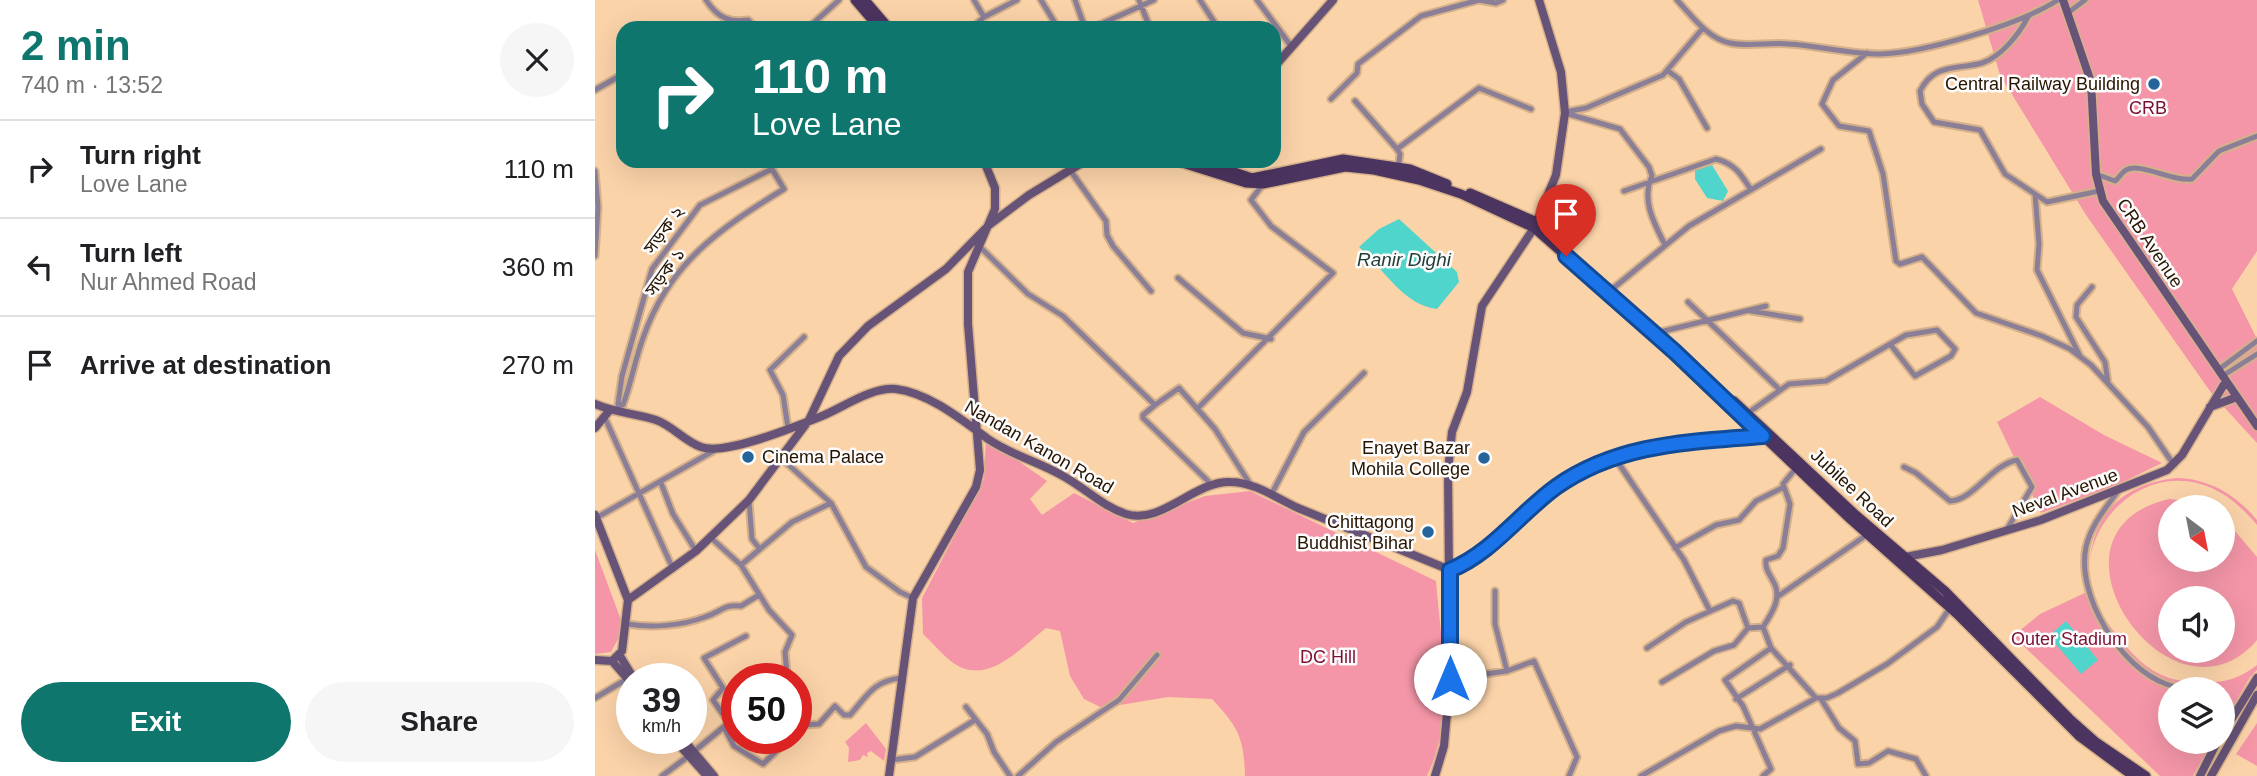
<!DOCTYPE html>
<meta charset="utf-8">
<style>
body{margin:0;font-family:Arial,"Noto Sans Bengali",sans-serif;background:#f6f6f6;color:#202124;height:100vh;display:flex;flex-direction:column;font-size:26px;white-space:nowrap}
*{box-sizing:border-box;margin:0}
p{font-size:23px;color:#757577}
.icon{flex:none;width:38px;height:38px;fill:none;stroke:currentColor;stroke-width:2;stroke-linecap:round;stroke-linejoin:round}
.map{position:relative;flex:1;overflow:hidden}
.sheet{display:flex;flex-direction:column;background:#fff;width:595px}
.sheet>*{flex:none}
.guide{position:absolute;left:21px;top:21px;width:665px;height:147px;border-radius:21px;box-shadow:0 7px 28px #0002;background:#0f766e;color:#fff;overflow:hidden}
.needle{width:46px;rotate:148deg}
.buttons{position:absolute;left:1563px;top:495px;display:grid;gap:14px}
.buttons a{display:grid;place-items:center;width:77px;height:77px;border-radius:50%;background:#fff;box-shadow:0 7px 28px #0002;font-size:35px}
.speed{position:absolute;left:21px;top:663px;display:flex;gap:14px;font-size:35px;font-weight:700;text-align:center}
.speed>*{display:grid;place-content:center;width:91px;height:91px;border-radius:50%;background:#fff;box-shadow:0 7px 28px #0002;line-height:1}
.speed small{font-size:18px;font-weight:400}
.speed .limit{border:10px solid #d22;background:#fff;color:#111}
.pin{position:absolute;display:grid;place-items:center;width:60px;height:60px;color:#fff;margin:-72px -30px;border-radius:50% 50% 50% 0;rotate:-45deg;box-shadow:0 0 7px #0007}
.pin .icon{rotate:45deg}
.me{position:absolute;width:77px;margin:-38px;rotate:0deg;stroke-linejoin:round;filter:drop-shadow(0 0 5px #0008)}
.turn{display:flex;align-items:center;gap:24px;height:147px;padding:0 21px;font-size:32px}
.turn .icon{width:91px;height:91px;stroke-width:2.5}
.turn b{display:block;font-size:49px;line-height:60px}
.round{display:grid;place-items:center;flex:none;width:74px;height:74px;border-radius:37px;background:#f6f6f6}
.head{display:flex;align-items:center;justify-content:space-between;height:119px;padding:0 21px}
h1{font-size:42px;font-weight:600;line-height:52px;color:#0f766e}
.button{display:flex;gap:14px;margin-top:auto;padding:14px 21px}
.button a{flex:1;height:80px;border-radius:42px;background:#0f766e;color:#fff;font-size:28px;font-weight:600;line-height:80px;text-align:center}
.button a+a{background:#f6f6f6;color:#202124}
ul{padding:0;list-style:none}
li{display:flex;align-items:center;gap:21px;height:98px;padding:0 21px;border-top:2px solid #e0e0e0}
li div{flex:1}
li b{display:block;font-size:26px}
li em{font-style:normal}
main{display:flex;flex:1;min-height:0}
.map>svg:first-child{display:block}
.green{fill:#f496a8;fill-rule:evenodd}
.water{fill:#4fd5cb}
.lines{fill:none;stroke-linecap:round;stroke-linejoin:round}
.street-casing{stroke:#d5b18b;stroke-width:9}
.secondary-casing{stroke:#d5b18b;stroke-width:11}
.primary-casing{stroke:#d5b18b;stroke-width:12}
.street{stroke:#8b7f98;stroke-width:5}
.secondary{stroke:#665377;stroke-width:8}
.primary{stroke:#4b345f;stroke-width:9}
.route-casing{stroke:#114b97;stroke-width:18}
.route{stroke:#1a73e8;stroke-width:12}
.poi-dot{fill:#24649a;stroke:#fcfcfc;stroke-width:2.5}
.labels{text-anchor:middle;stroke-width:5;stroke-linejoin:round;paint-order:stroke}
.poi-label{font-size:18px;fill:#261401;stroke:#fcfcfc;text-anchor:end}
.park-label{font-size:18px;fill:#7b1034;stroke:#fcfcfc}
.street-label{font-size:18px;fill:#261401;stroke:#fcfcfc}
.water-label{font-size:19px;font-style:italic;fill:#1f3c39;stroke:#fcfcfc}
</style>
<main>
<section class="sheet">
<div class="head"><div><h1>2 min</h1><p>740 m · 13:52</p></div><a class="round"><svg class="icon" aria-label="close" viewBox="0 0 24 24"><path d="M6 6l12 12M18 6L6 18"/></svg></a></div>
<ul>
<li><svg class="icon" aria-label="right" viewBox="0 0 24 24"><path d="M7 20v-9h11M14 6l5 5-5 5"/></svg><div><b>Turn right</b><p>Love Lane</p></div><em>110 m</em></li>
<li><svg class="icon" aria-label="left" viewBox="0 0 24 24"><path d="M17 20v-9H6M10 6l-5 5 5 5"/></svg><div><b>Turn left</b><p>Nur Ahmed Road</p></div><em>360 m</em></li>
<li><svg class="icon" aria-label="arrive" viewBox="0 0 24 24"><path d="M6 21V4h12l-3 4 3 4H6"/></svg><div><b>Arrive at destination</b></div><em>270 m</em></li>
</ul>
<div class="button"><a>Exit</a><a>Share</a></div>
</section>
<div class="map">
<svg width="1662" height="776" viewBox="0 0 1662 776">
<rect width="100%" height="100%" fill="#fbd3a9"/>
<path class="green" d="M1383,0H1662V251L1637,289L1662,339V443L1617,394L1491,215L1405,75Z
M1445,397L1509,435L1567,463L1520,486L1446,513L1402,422Z
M391,438L452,481L435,499L447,515L479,493L538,523L610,496L655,491L841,581C846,645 861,716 832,776H650C649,737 643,727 617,699L573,697L507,708L489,699L475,676L465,631L451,628C428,646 397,682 365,667C352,661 339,644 328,634L327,598L389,479Z
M1582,478C1615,479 1641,495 1662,520V525C1646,506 1627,489 1602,483C1540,468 1482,530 1496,592C1501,611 1515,626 1527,641C1541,659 1558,675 1582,680C1611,685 1637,685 1662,665V670L1655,677L1628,724V690H1575V742H1617L1598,776H1565L1418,636L1445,614L1494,591C1490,528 1515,485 1582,478Z
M1574,499L1601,502L1614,507L1575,508V560H1628V517L1662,557V640C1577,740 1431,532 1574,499ZM1575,598H1628V651H1575Z
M0,550L29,628L16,652L0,654Z
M271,723L291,749L289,761L276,751L272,753L273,757L268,755L265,760L253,762L254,748L250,742Z
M1662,723V766L1641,754Z"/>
<path class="water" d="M1117,165L1133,191L1128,201L1112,198L1100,179V168Z
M804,219L862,272L864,282L842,309C808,305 788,268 764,247L784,229Z
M1471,621L1503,660L1486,674L1454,636Z"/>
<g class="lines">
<g class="street-casing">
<path id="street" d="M111,0C122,17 134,23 153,20L161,28
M379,0L389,17
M446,0L463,28
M480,0L490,28
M544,0L555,28
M605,0L623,28
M662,0L696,46
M1082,0C1096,15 1113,39 1135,43C1154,47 1175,42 1194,44C1224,46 1255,54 1285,54C1329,53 1426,24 1463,0
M1474,12L1490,0
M1433,17C1424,34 1406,57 1387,63C1361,70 1339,63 1325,91L1327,104L1339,122L1385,130L1410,174L1452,202L1504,191
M213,28L244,0
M377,28L389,17L422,0
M497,28L559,0
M1272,53L1238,80L1227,104L1244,126L1274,131L1288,174L1301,261L1305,264L1327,257L1381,313L1447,336L1475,349L1496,365L1553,427L1579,465
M1073,71L1084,79L1112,128
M0,90L28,74
M736,99L762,73L763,64L826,16L884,0L901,3L908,0
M760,101L802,149L805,154L803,169
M970,112L991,108L1068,75L1108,28
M970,113L1025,129L1054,167L1057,176C1046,200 1059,223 1070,245
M802,149L884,88L936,109
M475,170L511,221L512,235L518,246L556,291
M0,171L3,207L0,256
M1501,174L1520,181C1524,178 1527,172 1531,170C1545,162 1578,182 1597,179L1624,151L1662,136
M1029,191L1121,159C1140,164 1146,174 1156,190
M1440,194L1444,244L1442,270L1485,356
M383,245L433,294L468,316L560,405L584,388L620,429L655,484
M583,278L648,333L676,339
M1497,287L1482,305L1481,317L1510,362L1513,383
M1016,290L1094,226L1226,149
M1093,302L1185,390
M1156,311L1205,319
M1065,332L1171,306
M1623,370L1662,341
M1629,375L1662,354
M23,404L27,376L57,269L105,205L177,169L189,189C124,229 74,263 48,338C40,360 36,383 28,405L23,404L24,411
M560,405L548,415V418L613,481V485
M602,409L738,273L676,226L656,200L668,184
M1153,413L1194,384L1231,381L1311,335L1342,330L1360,349L1356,356L1320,376L1295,344
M10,418L78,569
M193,428L188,395L175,370L209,337
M1020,458L1089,560L1115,611
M187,459L236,503L271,567L305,592L318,598
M1309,467L1321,473L1355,501C1379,500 1396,465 1422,460L1437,487L1411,531
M1201,468L1188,484L1195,504L1188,548L1183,556L1171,560C1170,569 1174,573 1178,581C1188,597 1177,613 1168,627L1176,648L1221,698
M66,483L78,514L101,551
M1523,491C1510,509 1496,525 1491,547C1481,596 1525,667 1571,684C1579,687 1589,688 1597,690
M676,495L709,432L769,373
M154,501L157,539L164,548
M1,518L120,450
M116,538L146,565L174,610L197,635L190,652L192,674L187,679
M1080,548L1121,525L1144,520L1161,501L1189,487
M146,565L197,522L236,503
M900,591V624L912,671
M1182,597L1273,534
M32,624C57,628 86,626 110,617C126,612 128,604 146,606L164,595
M1052,648L1091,622L1138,601L1144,603L1153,628
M855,679L912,671L939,661L982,757L974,776
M1067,682L1119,651L1139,645L1153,628L1168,627
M0,698L32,679
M1141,699L1195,665
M1226,699L1244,728L1260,741L1263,764L1274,763L1293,751L1321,759L1331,776
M1628,703L1640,710
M371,707L392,734L399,752L415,776
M134,723L118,700L128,688L109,658L151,636
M129,727L139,746L168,764L195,738
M201,732L210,725L224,724L240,706L249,715H255C272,696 278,681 306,678
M102,749L142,716
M296,760L320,757L380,720
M67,776L91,758
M423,776L461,742L524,700L562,655
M1046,776L1124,731L1141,726L1165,729L1221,698H1232L1243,693L1292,664L1342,627L1355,608
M1168,776L1176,769L1148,706L1130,680L1176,648"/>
</g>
<g class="secondary-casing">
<path id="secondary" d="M1468,0L1496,82L1501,174L1508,201L1662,426
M679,67L738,0
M0,404C20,413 40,413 61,420C78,426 89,441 106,447C130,456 202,426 227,416C249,407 276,387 301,389C334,393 367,420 393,439C416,455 444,462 468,476C490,488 507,506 531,514C567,525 599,481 635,482C660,482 681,498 703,508C754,529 804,549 855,570
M1615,407L1642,397
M0,428L14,411
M0,515L33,600L27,651L17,661
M1305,558L1347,550L1446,520L1572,470L1587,455L1631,381
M855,570C897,553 925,513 961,487C1024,442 1094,442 1168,436L1170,433
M33,600L101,551L154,500L214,420L244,356L273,326L351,269L394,225L434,195L490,161
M25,656L38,677
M0,660L17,661
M17,661L37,684
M1628,733L1662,678
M78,738L112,776
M87,738L119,776
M294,776L318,598L381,487L385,470L373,324V272L400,209V188L389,161
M840,776L849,746L855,679L853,471L857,432L872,392L887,306L939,228L961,175L970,113L966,72L944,0
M1605,776L1622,742
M1616,776L1662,695"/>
</g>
<g class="primary-casing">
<path id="primary" d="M260,0L284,28
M270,0L294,28
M581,161L651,183L668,184L750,167L779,170L824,180L866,194L939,228L1080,352L1255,519L1364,616L1485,737L1538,776
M607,161L657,178L748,159L815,169L852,184
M875,193L942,222L955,234
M1139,401L1261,515L1350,591L1474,718L1501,742L1551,776"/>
</g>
<use href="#street" class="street"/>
<use href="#secondary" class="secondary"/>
<use href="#primary" class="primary"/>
</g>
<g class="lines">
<g class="route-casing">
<path id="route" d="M855,679V570C897,553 925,513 961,487C1023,443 1095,442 1168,436L1080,352L971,256"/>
</g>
<use href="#route" class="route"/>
</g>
<g class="poi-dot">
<circle cx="1559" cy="84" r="7"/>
<circle cx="153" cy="457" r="7"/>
<circle cx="889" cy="458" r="7"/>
<circle cx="833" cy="532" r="7"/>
</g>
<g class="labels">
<g class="poi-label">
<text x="1545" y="90">Central Railway Building</text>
<text x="875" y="454">Enayet Bazar<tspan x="875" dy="21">Mohila College</tspan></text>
<text x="167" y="463" text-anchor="start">Cinema Palace</text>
<text x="819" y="528">Chittagong<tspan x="819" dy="21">Buddhist Bihar</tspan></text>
</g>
<g class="park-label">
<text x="1553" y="114">CRB</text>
<text x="1474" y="645">Outer Stadium</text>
<text x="733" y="663">DC Hill</text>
</g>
<g class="street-label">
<text transform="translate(69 230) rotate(-53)" y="6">সড়ক ২</text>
<text transform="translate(1555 243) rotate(56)" y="6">CRB Avenue</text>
<text transform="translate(70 272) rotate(-54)" y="6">সড়ক ১</text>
<text transform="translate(444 447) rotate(30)" y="6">Nandan Kanon Road</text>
<text transform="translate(1257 488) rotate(43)" y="6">Jubilee Road</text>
<text transform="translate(1470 493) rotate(-20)" y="6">Neval Avenue</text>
</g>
<g class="water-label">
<text x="809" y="266">Ranir Dighi</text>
</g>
</g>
</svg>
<div class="buttons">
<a><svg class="needle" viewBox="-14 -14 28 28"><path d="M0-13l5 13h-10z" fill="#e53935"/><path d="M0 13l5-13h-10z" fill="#757577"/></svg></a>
<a><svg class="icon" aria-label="sound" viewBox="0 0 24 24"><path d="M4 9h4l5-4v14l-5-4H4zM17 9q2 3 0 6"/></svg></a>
<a><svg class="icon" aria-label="layers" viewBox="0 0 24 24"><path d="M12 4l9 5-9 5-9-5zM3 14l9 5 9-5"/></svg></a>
</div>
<div class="speed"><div>39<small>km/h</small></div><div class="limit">50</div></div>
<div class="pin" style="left:971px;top:256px;background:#d93025"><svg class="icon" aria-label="arrive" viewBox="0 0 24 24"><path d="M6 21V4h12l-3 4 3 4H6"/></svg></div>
<svg class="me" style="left:855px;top:679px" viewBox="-20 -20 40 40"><circle r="19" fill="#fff"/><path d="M0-13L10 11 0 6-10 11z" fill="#1a73e8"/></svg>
<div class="guide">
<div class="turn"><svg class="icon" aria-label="right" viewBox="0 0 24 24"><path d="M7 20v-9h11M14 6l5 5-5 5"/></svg><div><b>110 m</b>Love Lane</div></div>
</div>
</div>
</main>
